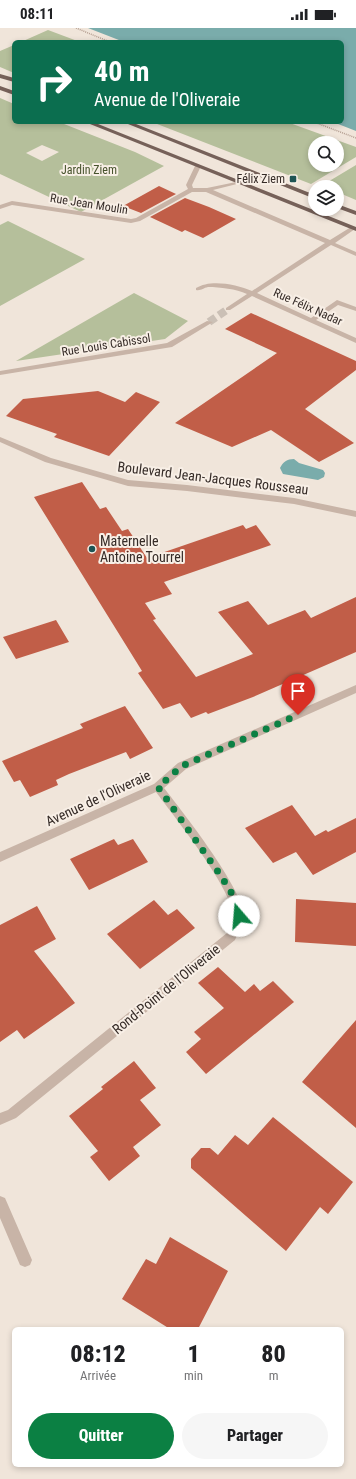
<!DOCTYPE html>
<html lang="fr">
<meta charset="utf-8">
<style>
body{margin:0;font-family:"Roboto Condensed",sans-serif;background:#f6f6f6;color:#202124;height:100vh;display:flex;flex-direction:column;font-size:15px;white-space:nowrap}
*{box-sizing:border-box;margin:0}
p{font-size:13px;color:#757577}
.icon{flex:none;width:22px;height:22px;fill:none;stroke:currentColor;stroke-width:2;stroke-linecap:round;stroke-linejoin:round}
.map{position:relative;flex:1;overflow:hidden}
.drawer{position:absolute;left:12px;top:1299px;width:332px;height:140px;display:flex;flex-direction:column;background:#fff;border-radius:6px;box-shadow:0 2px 6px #0003}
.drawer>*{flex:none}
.hud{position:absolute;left:12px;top:12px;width:332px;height:84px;border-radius:6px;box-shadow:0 2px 6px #0003;background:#0b6e4f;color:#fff;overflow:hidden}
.controls{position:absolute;left:308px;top:108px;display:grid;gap:8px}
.controls a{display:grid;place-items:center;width:36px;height:36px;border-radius:50%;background:#fff;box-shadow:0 2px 6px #0003;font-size:20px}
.pin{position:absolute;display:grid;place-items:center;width:34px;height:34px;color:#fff;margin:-41px -17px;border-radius:50% 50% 50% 0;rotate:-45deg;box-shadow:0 0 4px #0007}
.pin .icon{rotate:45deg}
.me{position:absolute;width:44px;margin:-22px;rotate:342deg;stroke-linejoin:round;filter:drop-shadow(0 0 3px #0008)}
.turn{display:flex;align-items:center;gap:14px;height:84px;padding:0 16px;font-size:18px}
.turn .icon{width:52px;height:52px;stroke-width:2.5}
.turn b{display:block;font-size:28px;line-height:34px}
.eta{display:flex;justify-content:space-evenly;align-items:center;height:68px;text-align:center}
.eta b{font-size:24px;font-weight:800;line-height:28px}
.button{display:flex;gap:8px;margin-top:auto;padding:8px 16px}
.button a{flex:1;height:46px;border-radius:24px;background:#0b8043;color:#fff;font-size:16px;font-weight:800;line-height:46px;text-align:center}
.button a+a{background:#f6f6f6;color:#202124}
.status{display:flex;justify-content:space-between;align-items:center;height:28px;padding:0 20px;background:#fff;direction:ltr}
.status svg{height:11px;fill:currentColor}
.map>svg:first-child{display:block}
.green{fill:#b5bf9b;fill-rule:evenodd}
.water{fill:#7aacab}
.building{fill:#c15e48}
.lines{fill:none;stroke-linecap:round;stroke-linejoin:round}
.minor-tunnel{stroke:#cbc0b6;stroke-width:8;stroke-dasharray:8 4;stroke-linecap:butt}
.path{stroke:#b49e91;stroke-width:1.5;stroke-dasharray:1 1;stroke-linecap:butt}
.minor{fill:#c8b4a7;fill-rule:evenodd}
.major{fill:#766159;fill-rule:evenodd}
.route{stroke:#0b8043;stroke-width:7;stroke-dasharray:0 12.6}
.poi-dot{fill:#1e5454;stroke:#f8efe6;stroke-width:1.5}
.labels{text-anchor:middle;stroke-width:4;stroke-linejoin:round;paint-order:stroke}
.far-park-label{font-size:12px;fill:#46522c;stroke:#f8efe6}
.far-poi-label{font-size:12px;fill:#352b27;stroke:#f8efe6;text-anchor:end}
.far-street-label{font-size:12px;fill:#352b27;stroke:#f8efe6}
.street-label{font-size:14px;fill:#352b27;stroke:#f8efe6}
.poi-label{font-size:14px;fill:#352b27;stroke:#f8efe6;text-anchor:start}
</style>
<div class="status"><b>08:11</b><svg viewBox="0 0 49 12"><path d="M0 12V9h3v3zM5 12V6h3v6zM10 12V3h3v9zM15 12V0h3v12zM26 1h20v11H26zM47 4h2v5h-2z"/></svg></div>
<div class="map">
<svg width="356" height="1451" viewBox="0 0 356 1451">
<rect width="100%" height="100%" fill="#f0e5da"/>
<path class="green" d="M48,2L80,14H21Z
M14,17V45L0,39V23Z
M0,70L14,76V94H59L135,124L164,138L81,184L0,146ZM42,117L59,124L42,133L26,125Z
M152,94H287L356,119V129L311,156ZM315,115H337V137H315Z
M356,137V172L337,164V159L321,158Z
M8,193L85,231L0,278V197Z
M134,265L188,293L165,311L16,333Z"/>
<path class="water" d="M88,0H356V103L333,94H342V14H124Z
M294,431L299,435L323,442L325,445L324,449L318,452L283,446L280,440C283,434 287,431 294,431Z"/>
<path class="building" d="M159,158L176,166L141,185L123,178Z
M185,170L209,179L236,191L203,210L185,202L182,204L150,189Z
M251,285L356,333V342L305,381L354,415L319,434L271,402L232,419L175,395L277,325L225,301Z
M98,363L125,374L136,364L160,374L109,428L54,409L57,406L6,388L23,371Z
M82,454L100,481L106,479L122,503L128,501L147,530L243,497L246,501L256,497L271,517L164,554L172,566L145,575L156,591L153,592L196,649L253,626L218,584L248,573L268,597L305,582L311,590L356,569V624L253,669L208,686L206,684L191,690L180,675L163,681L138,645L142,643L34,469Z
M56,592L69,614L16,631L3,609Z
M125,678L153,720L130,731L126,724L69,746L56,752L58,757L30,769L20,752L14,754L2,733L83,700L80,696Z
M292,777L315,808L326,802L328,804L356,790V824L313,847L296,824L273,835L245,800Z
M114,811L118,817L133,811L148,834L89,862L70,831Z
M296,871L356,875V918L295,914Z
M154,872L168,887L177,881L195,900L140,941L107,906Z
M37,878L56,911L34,923L75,975L24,1011L17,1002L0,1014V897Z
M218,939L245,964L254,956L260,963L273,953L294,974L206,1046L186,1024L201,1011L194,1004L224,980L198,955Z
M356,992V1100L302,1054Z
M134,1033L156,1060L140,1072L161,1097L133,1119L140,1128L109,1153L90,1129L98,1123L69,1088L103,1061L101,1059Z
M273,1089L353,1154L328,1186L320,1179L286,1223L191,1140V1131L201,1120H210L218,1127L235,1107L248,1117Z
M170,1209L228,1243L198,1301H170L122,1271L146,1231L156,1236Z"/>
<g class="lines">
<path class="minor-tunnel" d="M209,294L228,281"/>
<path class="path" d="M76,0L110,14
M314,94L356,110"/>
<path class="minor" d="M198,136L201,138L192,157L193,160H207L241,153V155L213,162L330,212L351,199H355V201L335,215L356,224V228L331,217L257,265L311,290L337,272L356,279V283L338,277L316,292L356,310V315L252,268L230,282H226V280L247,266C236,261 220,259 208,259C203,260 201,263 196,262V260C210,251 236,256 252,263L325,215L206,164H192L140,193L131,195L12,177L0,181V177L12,173L131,191L136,190L188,161L186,157L195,138Z
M207,293L213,294L172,319L0,347V343L167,315Z
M0,409L51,430L128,452L187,457L294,470L356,483V489L294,476L187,463L128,458L45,434L0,414Z
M356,657V665L186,741L164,760C182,783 245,863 244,889C244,897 238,905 235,912L16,1090L0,1097V1085L8,1082L227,905C229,899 234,894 233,887C231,859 175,790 156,764L0,834V824L154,756L178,735Z
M0,1168L5,1170L32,1232L30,1237L25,1239L20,1237L0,1190Z"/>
<path class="major" d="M0,46L14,50V54L0,50Z
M0,58L14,63V67L0,62Z
M85,94H93L356,199V203Z
M123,94H131L315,167V171Z
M337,176L356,183V187L337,180Z"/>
</g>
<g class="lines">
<path class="route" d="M239,888L234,869L221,848L158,759L182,738L298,687"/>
</g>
<g class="poi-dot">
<rect x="289" y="147" width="8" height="8" rx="2"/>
<circle cx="92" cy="521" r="4"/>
</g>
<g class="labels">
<g class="far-park-label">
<text x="89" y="146">Jardin Ziem</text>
</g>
<g class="far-poi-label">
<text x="285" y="155">Félix Ziem</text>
</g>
<g class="far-street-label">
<text transform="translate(89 176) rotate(9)" y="4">Rue Jean Moulin</text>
<text transform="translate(308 279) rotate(24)" y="4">Rue Félix Nadar</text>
<text transform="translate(106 317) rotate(-9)" y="4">Rue Louis Cabissol</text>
</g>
<g class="street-label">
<text transform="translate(213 450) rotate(7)" y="5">Boulevard Jean-Jacques Rousseau</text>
<text transform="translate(98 770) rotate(-25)" y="5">Avenue de l'Oliveraie</text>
<text transform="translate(166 961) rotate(-39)" y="5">Rond-Point de l'Oliveraie</text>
</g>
<g class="poi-label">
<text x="100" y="518">Maternelle<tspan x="100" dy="16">Antoine Tourrel</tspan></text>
</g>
</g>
</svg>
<div class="controls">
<a><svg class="icon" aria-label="search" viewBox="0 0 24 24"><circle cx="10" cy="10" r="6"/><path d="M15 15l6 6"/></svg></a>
<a><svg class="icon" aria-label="layers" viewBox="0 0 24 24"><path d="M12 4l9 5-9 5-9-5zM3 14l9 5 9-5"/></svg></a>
</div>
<div class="pin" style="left:298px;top:687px;background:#d93025"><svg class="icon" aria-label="arrive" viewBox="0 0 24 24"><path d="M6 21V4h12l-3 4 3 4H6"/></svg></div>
<svg class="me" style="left:239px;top:888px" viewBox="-20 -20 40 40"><circle r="19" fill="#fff"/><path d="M0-13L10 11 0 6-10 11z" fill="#0b8043"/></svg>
<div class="hud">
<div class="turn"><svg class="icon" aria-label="right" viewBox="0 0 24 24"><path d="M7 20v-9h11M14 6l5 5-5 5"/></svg><div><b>40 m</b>Avenue de l'Oliveraie</div></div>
</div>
<section class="drawer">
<div class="eta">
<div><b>08:12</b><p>Arrivée</p></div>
<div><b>1</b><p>min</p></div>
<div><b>80</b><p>m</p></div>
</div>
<div class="button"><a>Quitter</a><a>Partager</a></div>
</section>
</div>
